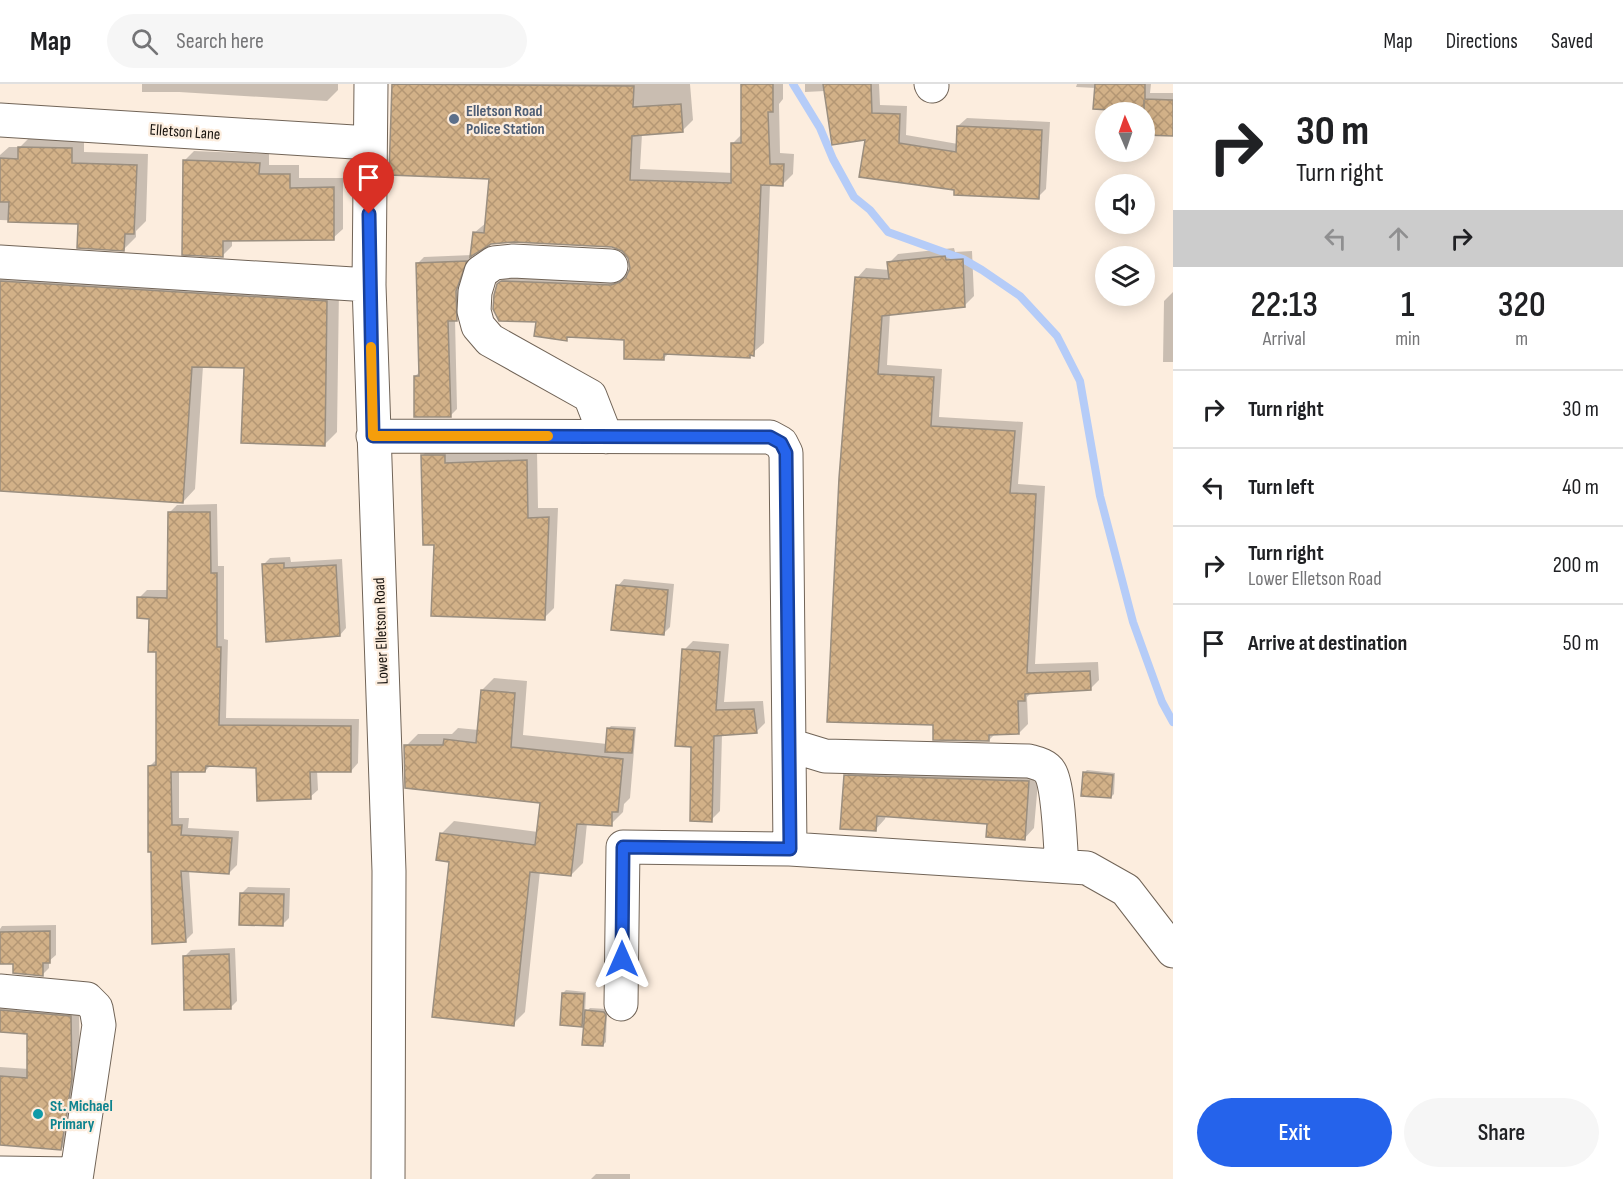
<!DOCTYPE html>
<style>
body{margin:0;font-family:"Sofia Sans Condensed",sans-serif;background:#f6f6f6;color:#202124;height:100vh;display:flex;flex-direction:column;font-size:22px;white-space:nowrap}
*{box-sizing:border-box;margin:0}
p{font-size:20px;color:#757577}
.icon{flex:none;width:33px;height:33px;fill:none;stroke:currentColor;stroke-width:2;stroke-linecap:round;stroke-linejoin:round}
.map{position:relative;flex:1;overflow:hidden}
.drawer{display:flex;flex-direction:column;background:#fff;width:450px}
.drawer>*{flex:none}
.guide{background:#fff;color:#202124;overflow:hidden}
.needle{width:39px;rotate:358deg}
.fabs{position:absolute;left:1095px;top:18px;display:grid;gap:12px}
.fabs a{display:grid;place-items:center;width:60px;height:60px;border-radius:50%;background:#fff;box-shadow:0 3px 15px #0003;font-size:30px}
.pin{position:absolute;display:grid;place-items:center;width:51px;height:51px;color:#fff;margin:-62px -26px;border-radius:50% 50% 50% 0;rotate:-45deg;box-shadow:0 0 6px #0007}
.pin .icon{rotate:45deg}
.me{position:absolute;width:66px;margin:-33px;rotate:0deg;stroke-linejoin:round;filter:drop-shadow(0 0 4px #0008)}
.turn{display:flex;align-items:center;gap:21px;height:126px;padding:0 24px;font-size:27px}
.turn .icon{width:78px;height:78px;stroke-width:2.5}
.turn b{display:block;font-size:42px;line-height:51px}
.lanes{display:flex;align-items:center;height:57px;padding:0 24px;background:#0003;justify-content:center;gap:30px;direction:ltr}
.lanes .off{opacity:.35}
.eta{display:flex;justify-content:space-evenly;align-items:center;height:102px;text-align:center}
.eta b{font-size:36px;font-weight:600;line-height:42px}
.cta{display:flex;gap:12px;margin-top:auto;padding:12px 24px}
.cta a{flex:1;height:69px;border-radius:36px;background:#2563eb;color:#fff;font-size:24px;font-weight:600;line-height:69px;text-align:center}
.cta a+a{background:#f6f6f6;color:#202124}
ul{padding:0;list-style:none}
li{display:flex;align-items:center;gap:18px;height:78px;padding:0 24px;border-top:2px solid #e0e0e0}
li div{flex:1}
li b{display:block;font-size:22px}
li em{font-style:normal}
header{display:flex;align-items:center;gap:36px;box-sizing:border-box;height:84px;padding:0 30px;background:#fff;border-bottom:2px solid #e0e0e0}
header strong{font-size:28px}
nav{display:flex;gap:33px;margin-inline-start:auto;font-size:21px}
.search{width:420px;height:54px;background:#f6f6f6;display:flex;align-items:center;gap:15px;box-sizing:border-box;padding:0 21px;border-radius:33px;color:#757577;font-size:22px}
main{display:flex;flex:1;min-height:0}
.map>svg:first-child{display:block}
.shadow{fill:#0003}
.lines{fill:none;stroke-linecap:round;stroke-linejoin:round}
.stream{stroke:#b5ccf8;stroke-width:8}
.building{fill:url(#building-cross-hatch);stroke:#9a8e7f;stroke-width:1.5}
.minor-casing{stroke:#716457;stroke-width:35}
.minor{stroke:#fff;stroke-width:33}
.route-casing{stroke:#184099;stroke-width:15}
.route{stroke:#2563eb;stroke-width:10}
.slow{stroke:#f59e0b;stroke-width:10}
.service-dot{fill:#5c6f8a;stroke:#fcedde;stroke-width:2}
.culture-dot{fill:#0f9aa8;stroke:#fcedde;stroke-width:2}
.labels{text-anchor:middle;stroke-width:4.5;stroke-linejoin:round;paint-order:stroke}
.service-label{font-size:16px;font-weight:bold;fill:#4e5e75;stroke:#fcedde;text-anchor:start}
.street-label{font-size:16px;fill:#19140f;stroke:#fcedde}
.culture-label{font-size:16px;font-weight:bold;fill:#0d838f;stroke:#fcedde;text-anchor:start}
</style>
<header>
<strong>Map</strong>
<div class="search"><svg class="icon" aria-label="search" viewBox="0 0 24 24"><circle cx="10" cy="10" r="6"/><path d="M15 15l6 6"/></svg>Search here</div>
<nav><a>Map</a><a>Directions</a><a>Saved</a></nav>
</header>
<main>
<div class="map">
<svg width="1173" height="1095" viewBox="0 0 1173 1095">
<defs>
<pattern id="building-cross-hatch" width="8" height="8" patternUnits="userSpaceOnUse" patternTransform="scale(1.5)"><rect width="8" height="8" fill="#d2b188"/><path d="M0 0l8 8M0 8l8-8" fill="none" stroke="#b49774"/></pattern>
</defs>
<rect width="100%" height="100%" fill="#fcedde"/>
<path class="shadow" d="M142,0H338V6L327,17L179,8H142Z
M394,0H690L693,36L682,47L642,50L640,85L733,89L732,60L743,49L742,0H783V15L779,20L780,69L794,70L793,90L782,101L770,100L764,259L749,272L669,269L663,275L626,255L569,252L566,255L537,236L498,200L509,189L622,191L629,189V173L623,165L612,162L514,157L491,159L473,169L462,199L463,229L455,235L457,325L450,332L415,292L421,287L417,180L424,173L472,171L474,149L487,138L491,93L390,89Z
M805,0H879L880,21L907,22L906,51L958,60V42L967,34L1050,38L1046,105L1038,113L956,105L867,55L825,7L805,8Z
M1077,0H1151L1150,9H1173V50L1144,28H1128V26L1096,4L1076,3Z
M32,51L84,52V68L148,70L146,137L136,147V153L124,165L80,139L0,136V71L9,63H20Z
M194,67L269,70V81H299V94H343V145L333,154L232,155V162L222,172L184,77Z
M954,164L955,168L972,167L974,212L965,221L890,229L887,281L942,285L939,333L1023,338L1018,400L1045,402L1035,580L1098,578L1099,596L1090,605L1032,608L1027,613L1028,640L1019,649L995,650L989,656L935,639L857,194L866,184L890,186L889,179L898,170Z
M0,179L339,205L337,348L325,360L246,283L203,282L195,405L183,418L0,406Z
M1173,208V278H1163L1164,217Z
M433,361H455V369L537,367L538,424H558L554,524L544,534L435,460L423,371Z
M217,420L218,482H224V555L228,556L226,634L359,635L358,679L351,687L317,686L318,706L310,713L258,683L211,681L205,687H179V734H189L188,744L239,747L237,781L229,789L189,786L193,849L185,857L150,682L157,675V567L151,533L139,514L147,506H169V429L177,421Z
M290,473L291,478L342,475L346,544L340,551L263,481L270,474Z
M624,495L674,500L670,543L663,550L618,502Z
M693,557L729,560L724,618L763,617L765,639L756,648L722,650L720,727L711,736L692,662L684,566Z
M494,594L527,597L523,651L607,660L608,645L611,642L636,643L630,714L624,720L623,728L611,740L587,739L583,779L571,791L540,787L525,928L513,940L441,750L454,737L538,748L542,718L406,662L418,650H452L458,644L479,646L482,606Z
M856,682L1039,687L1034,744L1024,755L989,739L886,731L885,735L875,746L846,692Z
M1087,686L1115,689L1114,710L1111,713L1084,689Z
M248,803L290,804L289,834L282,841L242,809Z
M56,841V871L49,877V884L42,891L15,878L0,879V845L2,842Z
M235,864L237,917L230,924L185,872L191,866Z
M566,906L586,908L585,929L590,924L607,925L606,958L603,961L586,936L581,941L563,909Z
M0,916L79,924L80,985L70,1056L61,1065L0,1060V983L29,985L28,948L0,946Z
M596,1090H630V1095H591Z"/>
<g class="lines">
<path class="stream" d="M793,0L820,44L833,75L854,113L870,126L888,148L963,175L982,186L1020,212L1057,252L1080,297L1100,412L1133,538L1162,618L1173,638"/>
</g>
<path class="building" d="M392,0L634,2L633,23L681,20L683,48L632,52L630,96L731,99V59H741V0H773V28H768L770,80H784L783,102L761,101L754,272L750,271V274L664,270V276L624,275V256L567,253V257L534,252L536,238L499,237L493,225L494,211L497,200L501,197L611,201L620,198L626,193L630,184L628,174L622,167L612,163L514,158L491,160L470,173L473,148L484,149L489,95L389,91Z
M823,0H871L872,29L900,30L899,59L956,68L957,42L1042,46L1039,115L954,111V106L859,93L865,56L832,61Z
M1095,0H1145V15L1173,16V52L1144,51V16V28L1093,25Z
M18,63L72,64V79L137,81L134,150H125L124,167L77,164L78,140L8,138L9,118H0V74L18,75Z
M183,76L260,79L259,90H290V104L334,103V156L223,157V173L182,171Z
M945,172L946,176L963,175L965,223L882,232L878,290L934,293L931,342L1015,347L1010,409L1036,410L1027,589L1090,587L1091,606L1025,610V617H1018L1019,650L989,651V657L933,656V641L827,638L839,394L855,193L889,195L887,178Z
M467,177L456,207L457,237H448L451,333H414V292H419L416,179Z
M0,197L327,217L325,362L241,359L244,284L192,283L183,419L0,407Z
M421,371H445V379L527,376L528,434L549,433L545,536L431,532L434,461H423Z
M168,428H210L211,489H217V563H221L219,641L351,642V688H310L311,715L257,717L256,684L206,682L205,688H171L172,741H182L181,751L232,754L229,790L181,787L186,858L152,860L151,768H148V682L156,681V568H148L149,535L137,534V513L167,514Z
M284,479V484L336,481L340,552L266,558L262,480Z
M616,501L668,506L664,551L611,546Z
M682,565L720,568L716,626L754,625L757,649L714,652L712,738L690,737L691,663L675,662Z
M481,606L515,609L511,663L623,675L618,728H612V742L577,740L571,792L530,788L514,942L432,933L449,778L436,776L440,749L535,761L540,719L405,704L404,661H443L444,655L476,659Z
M607,644L634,646L632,669L605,668Z
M1083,688L1113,691L1111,714L1081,712Z
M844,691L1029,697L1025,756L986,753L987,740L877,732L876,747L840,745Z
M240,809L284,810L283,842L239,841Z
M50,847V879H43V892L13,889V880H0V848Z
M229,870L231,925L184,926L183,872Z
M562,909L584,910L582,943L560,941Z
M0,926L71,932L72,995L61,1066L0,1061V992L27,994V950L0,948Z
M585,926L604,928L606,931L603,962L582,961Z"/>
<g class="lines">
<g class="minor-casing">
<path id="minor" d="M371,0L369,201L389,787L388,1095
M931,0L932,2
M0,36L370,59
M0,178L369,201
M373,352L770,353L781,359L786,369L790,765
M606,353L590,312L490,256L478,242L474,227L475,208L481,188L494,179L513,177L611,182
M789,661L825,672L1029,677C1036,679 1046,681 1050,688C1059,703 1060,761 1062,781
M0,907L87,915L96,924L99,941L76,1095
M621,920L623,763L790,765L1087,784L1126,806L1173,867
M0,1089L76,1090"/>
</g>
<use href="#minor" class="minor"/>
</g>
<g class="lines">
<g class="route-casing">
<path id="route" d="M369,130L373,352L770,353L781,359L786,369L790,765L623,763L622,875"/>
</g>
<use href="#route" class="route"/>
<path class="slow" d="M371,263L373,352H548"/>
</g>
<circle class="service-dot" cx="454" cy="35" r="6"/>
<circle class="culture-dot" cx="38" cy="1030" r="6"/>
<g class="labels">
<g class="service-label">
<text x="466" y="32">Elletson Road<tspan x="466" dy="18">Police Station</tspan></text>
</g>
<g class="street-label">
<text transform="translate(185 47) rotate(4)" y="6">Elletson Lane</text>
<text transform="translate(380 547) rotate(-92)" y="6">Lower Elletson Road</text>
</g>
<g class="culture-label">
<text x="50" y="1027">St. Michael<tspan x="50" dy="18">Primary</tspan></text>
</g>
</g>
</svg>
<div class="fabs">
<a><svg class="needle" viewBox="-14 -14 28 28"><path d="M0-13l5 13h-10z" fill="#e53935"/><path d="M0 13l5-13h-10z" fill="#757577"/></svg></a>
<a><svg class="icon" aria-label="sound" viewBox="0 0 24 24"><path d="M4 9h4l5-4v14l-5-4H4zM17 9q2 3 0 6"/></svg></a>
<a><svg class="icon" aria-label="layers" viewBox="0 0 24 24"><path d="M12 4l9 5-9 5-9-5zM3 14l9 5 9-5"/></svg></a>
</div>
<div class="pin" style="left:369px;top:130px;background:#d93025"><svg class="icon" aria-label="arrive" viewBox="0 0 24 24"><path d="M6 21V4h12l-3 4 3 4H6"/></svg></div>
<svg class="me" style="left:622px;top:875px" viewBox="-20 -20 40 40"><path d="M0-17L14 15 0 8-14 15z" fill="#2563eb" stroke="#fff" stroke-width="4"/></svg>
</div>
<section class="drawer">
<div class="guide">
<div class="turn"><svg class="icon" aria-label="right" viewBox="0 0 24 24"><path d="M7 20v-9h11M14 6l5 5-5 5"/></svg><div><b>30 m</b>Turn right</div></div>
<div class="lanes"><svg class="icon off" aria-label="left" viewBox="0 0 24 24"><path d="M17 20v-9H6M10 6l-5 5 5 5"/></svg><svg class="icon off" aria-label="ahead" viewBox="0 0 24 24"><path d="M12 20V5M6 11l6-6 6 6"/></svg><svg class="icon" aria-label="right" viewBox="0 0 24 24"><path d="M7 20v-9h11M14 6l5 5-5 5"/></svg></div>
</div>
<div class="eta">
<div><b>22:13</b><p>Arrival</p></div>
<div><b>1</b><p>min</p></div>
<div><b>320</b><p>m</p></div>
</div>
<ul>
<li><svg class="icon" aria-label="right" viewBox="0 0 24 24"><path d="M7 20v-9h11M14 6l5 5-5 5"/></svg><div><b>Turn right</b></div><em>30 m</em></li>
<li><svg class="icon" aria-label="left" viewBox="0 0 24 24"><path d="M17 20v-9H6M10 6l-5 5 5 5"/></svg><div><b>Turn left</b></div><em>40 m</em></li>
<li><svg class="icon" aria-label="right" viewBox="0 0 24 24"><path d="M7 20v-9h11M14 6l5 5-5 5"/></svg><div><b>Turn right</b><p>Lower Elletson Road</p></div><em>200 m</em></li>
<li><svg class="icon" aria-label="arrive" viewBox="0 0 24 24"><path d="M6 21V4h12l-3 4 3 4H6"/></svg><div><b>Arrive at destination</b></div><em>50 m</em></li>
</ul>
<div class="cta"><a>Exit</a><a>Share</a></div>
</section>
</main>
